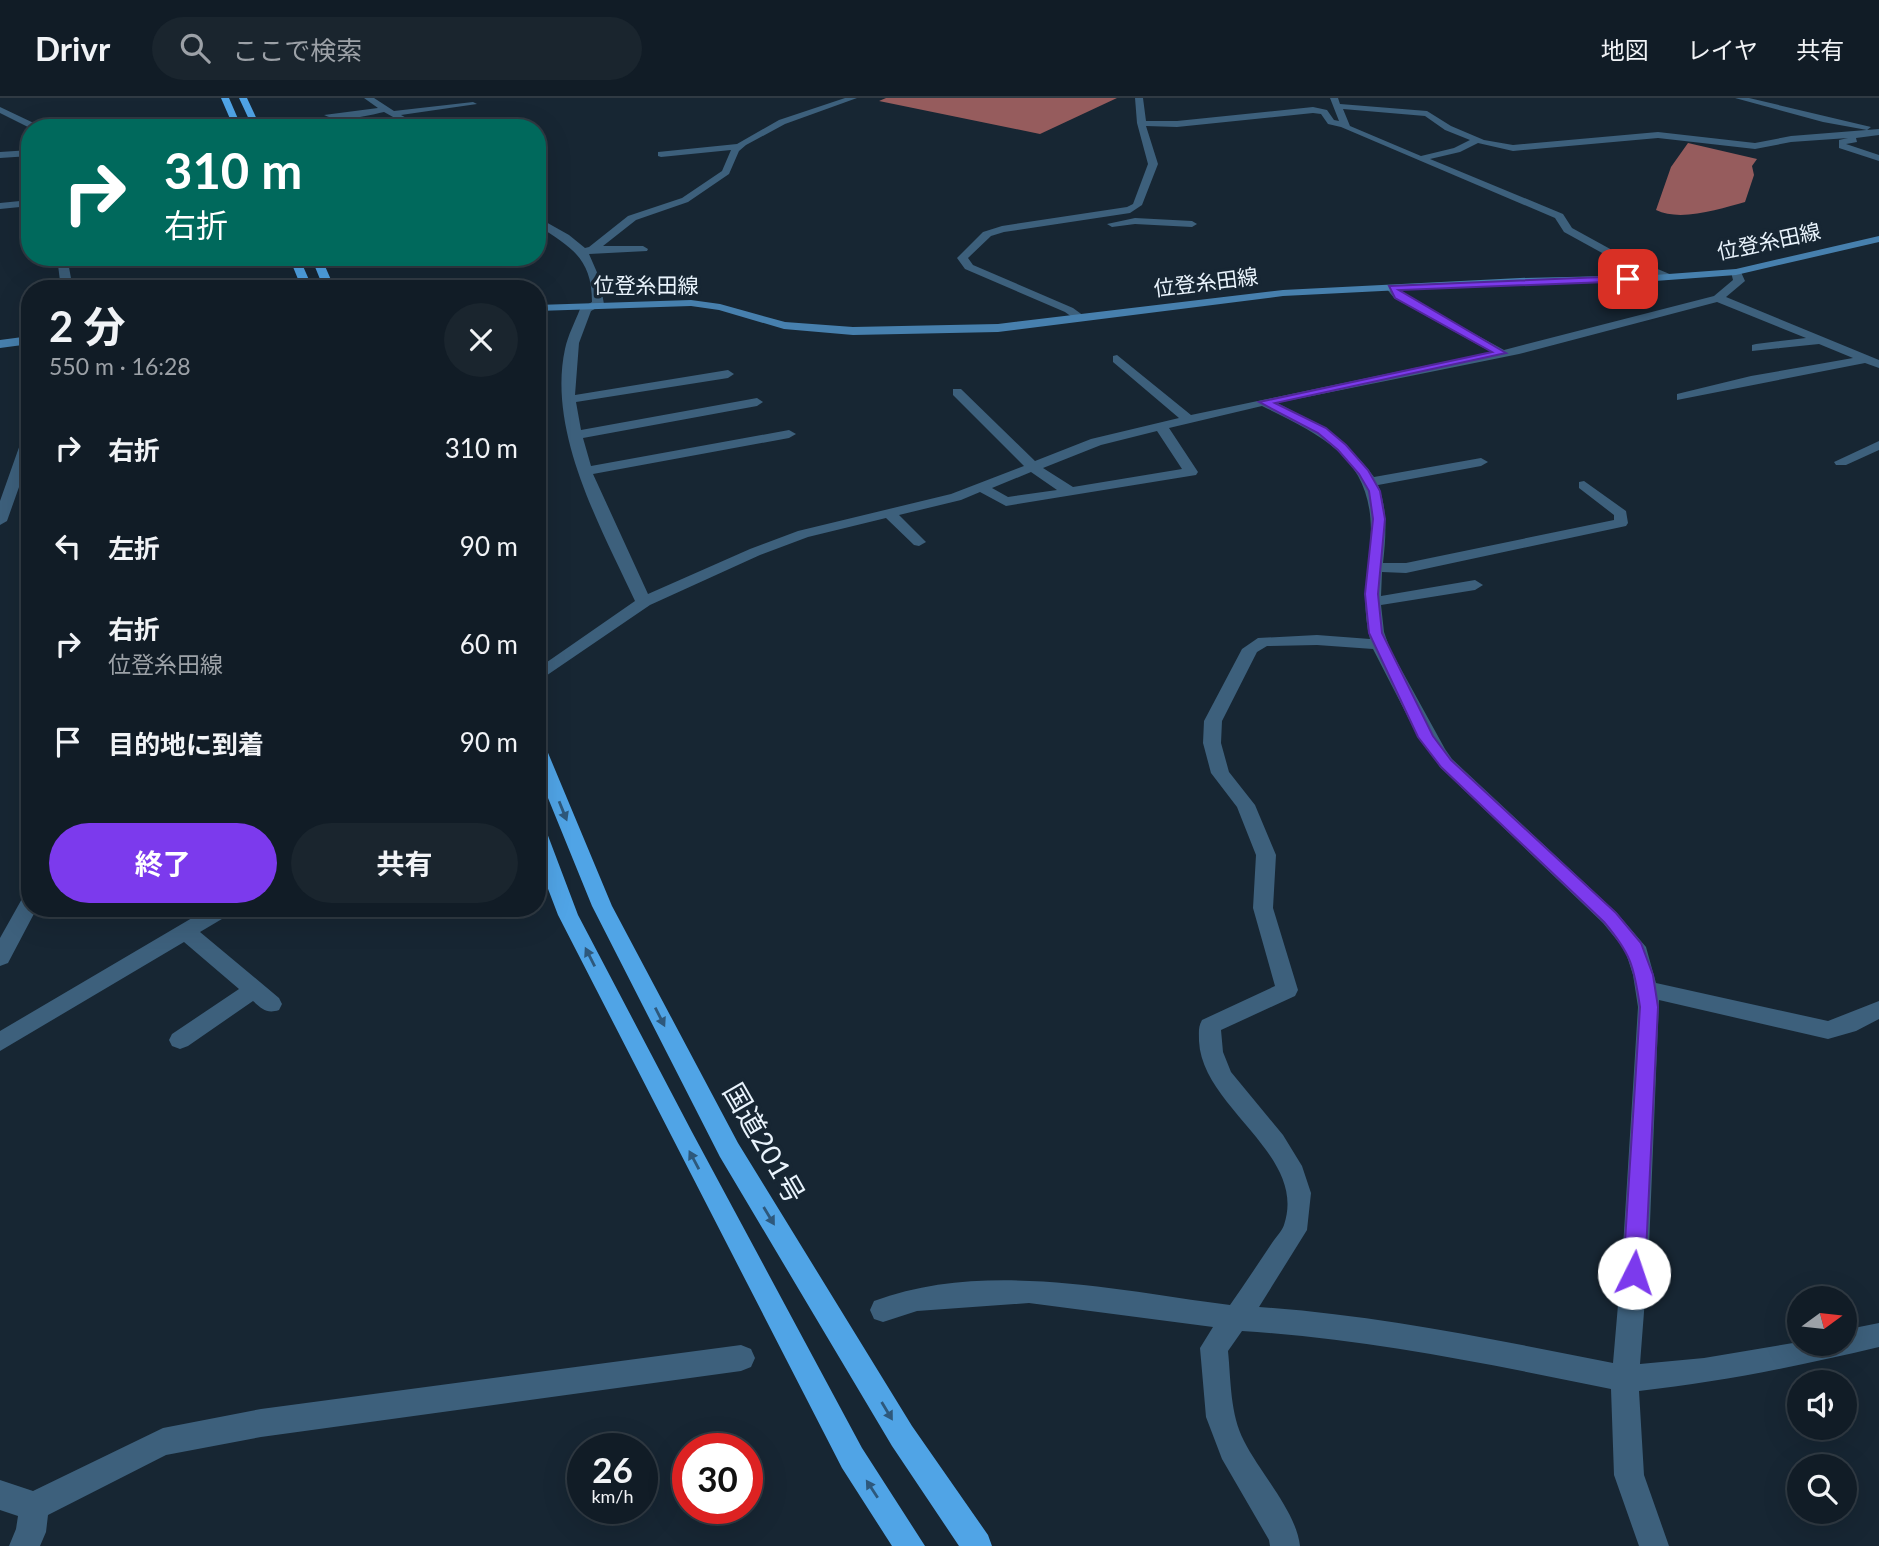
<!DOCTYPE html>
<html lang="ja">
<meta charset="utf-8">
<style>
body{margin:0;font-family:Lato,"Noto Sans JP",sans-serif;background:#1a252e;color:#f1f3f6;height:100vh;display:flex;flex-direction:column;font-size:26px;white-space:nowrap}
*{box-sizing:border-box;margin:0}
p{font-size:23px;color:#9ca1a7}
.icon{flex:none;width:38px;height:38px;fill:none;stroke:currentColor;stroke-width:2;stroke-linecap:round;stroke-linejoin:round}
.map{position:relative;flex:1;overflow:hidden}
.side{position:absolute;left:21px;top:182px;width:525px;height:637px;display:flex;flex-direction:column;background:#111c26;border-radius:28px;box-shadow:0 7px 28px #0002,0 0 0 2px #303a43}
.side>*{flex:none}
.top-card{position:absolute;left:21px;top:21px;width:525px;height:147px;border-radius:28px;box-shadow:0 7px 28px #0002,0 0 0 2px #303a43;background:#00695c;color:#fff;overflow:hidden}
.needle{width:46px;rotate:75deg}
.controls{position:absolute;left:1787px;top:1188px;display:grid;gap:14px}
.controls a{display:grid;place-items:center;width:70px;height:70px;border-radius:50%;background:#111c26;box-shadow:0 7px 28px #0002,0 0 0 2px #303a43;font-size:35px}
.speed{position:absolute;left:567px;top:1335px;display:flex;gap:14px;font-size:35px;font-weight:700;text-align:center}
.speed>*{display:grid;place-content:center;width:91px;height:91px;border-radius:50%;background:#111c26;box-shadow:0 7px 28px #0002,0 0 0 2px #303a43;line-height:1}
.speed small{font-size:18px;font-weight:400}
.speed .limit{border:10px solid #d22;background:#fff;color:#111}
.pin{position:absolute;display:grid;place-items:center;width:60px;height:60px;color:#fff;margin:-30px;border-radius:14px;box-shadow:0 4px 10px #0006}
.me{position:absolute;width:77px;margin:-38px;rotate:4deg;stroke-linejoin:round;filter:drop-shadow(0 0 5px #0008)}
.turn{display:flex;align-items:center;gap:24px;height:147px;padding:0 28px;font-size:32px}
.turn .icon{width:91px;height:91px;stroke-width:2.5}
.turn b{display:block;font-size:49px;line-height:60px}
.round{display:grid;place-items:center;flex:none;width:74px;height:74px;border-radius:37px;background:#1a252e}
.overview{display:flex;align-items:center;justify-content:space-between;height:119px;padding:0 28px}
h1{font-size:42px;font-weight:700;line-height:52px}
.primary-button{display:flex;gap:14px;margin-top:auto;padding:14px 28px}
.primary-button a{flex:1;height:80px;border-radius:42px;background:#7c3aed;color:#fff;font-size:28px;font-weight:700;line-height:80px;text-align:center}
.primary-button a+a{background:#1a252e;color:#f1f3f6}
ul{padding:0;list-style:none}
li{display:flex;align-items:center;gap:21px;height:98px;padding:0 28px}
li div{flex:1}
li b{display:block;font-size:26px}
li em{font-style:normal}
header{display:flex;align-items:center;gap:42px;box-sizing:border-box;height:98px;padding:0 35px;background:#111c26;border-bottom:2px solid #303a43}
header strong{font-size:33px}
nav{display:flex;gap:38px;margin-inline-start:auto;font-size:24px}
.search{width:490px;height:63px;background:#1a252e;display:flex;align-items:center;gap:18px;box-sizing:border-box;padding:0 24px;border-radius:38px;color:#9ca1a7;font-size:26px}
.map>svg:first-child{display:block}
.water{fill:#965c5d}
.lines{fill:none;stroke-linecap:round;stroke-linejoin:round}
.minor{fill:#3d607c;fill-rule:evenodd}
.secondary{fill:#4780ae;fill-rule:evenodd}
.trunk{fill:#50a4e6;fill-rule:evenodd}
.oneway{fill:#2e587b}
.route{fill:#7c3aed;stroke:#51269a;stroke-width:2}
.labels{text-anchor:middle;stroke-width:7;stroke-linejoin:round;paint-order:stroke}
.far-street-label{font-size:21px;fill:#e9f3fc;stroke:#172633}
.near-street-label{font-size:28px;fill:#e9f3fc;stroke:#172633}
</style>
<header>
<strong>Drivr</strong>
<div class="search"><svg class="icon" aria-label="search" viewBox="0 0 24 24"><circle cx="10" cy="10" r="6"/><path d="M15 15l6 6"/></svg>ここで検索</div>
<nav><a>地図</a><a>レイヤ</a><a>共有</a></nav>
</header>
<div class="map">
<svg width="1879" height="1448" viewBox="0 0 1879 1448">
<rect width="100%" height="100%" fill="#172633"/>
<path class="water" d="M886,0H1117L1040,36L879,3Z
M1688,45L1757,61L1752,68L1754,77L1745,104C1720,111 1680,124 1656,112L1671,69Z"/>
<g class="lines">
<path class="minor" d="M364,0H374L394,13L473,4L477,6L401,17L425,30H413L384,14C366,18 340,25 324,17L378,10Z
M845,0H857L785,26L746,47L739,53L729,76L688,104L636,122L603,148H643L648,151L647,153L589,156L599,179L604,206L591,213L579,245L575,297L728,272L734,276L728,280L576,304L581,332L757,300L763,304L757,308L583,340L591,368L789,332L796,336L789,340L593,376L648,496L750,451L798,433L951,396L1024,368L953,297V291H961L1035,363L1091,341L1179,320L1113,264V258L1117,257L1191,317L1491,254L1394,200L1386,190L1392,187L1402,196L1504,252L1714,198L1733,182L1731,174L1736,171L1740,172L1745,183L1726,199L1879,262V270L1865,265L1677,302V296L1751,278L1853,260L1819,246L1752,253V247L1756,246L1806,240L1717,204L1519,256L1277,305C1315,324 1349,344 1374,379L1481,360L1488,364L1481,368L1378,387C1388,412 1386,438 1383,465H1406L1614,422V417L1579,390V384L1584,383L1626,413L1628,425L1626,428L1406,475L1382,474L1381,498L1475,482L1483,487L1475,492L1381,507L1384,534L1390,551L1445,651L1452,661L1617,815L1646,849L1656,885L1828,923L1879,903V921L1856,933L1828,941L1659,902L1649,1149L1640,1266L1704,1260L1799,1244V1246H1844V1232L1879,1225V1249C1799,1268 1721,1284 1639,1293L1644,1377L1669,1448H1639L1614,1377L1611,1291C1489,1266 1367,1241 1242,1233L1228,1253C1231,1283 1230,1316 1244,1343C1260,1375 1296,1413 1300,1448H1270L1269,1442L1222,1361L1206,1319L1200,1250L1213,1229L1029,1205L917,1213L883,1224L874,1221L870,1212L874,1203C985,1162 1115,1192 1230,1207C1244,1187 1258,1166 1272,1145C1276,1139 1282,1133 1284,1127C1308,1056 1202,1010 1199,943C1199,935 1198,929 1202,922L1275,888L1253,810L1256,757L1237,709L1211,675L1203,645L1204,623L1242,551L1258,540L1317,537L1370,541C1362,511 1366,480 1370,450C1378,365 1330,341 1262,308L1169,330L1198,374L1196,377L1006,408L980,394L961,402L899,417L926,444L919,448L914,447L886,420L808,439L760,457L650,507L537,584V571L635,503C601,430 547,334 565,251C568,237 575,224 580,211L592,204C592,159 570,149 537,127V119L569,137L585,150L589,149L628,118L682,100L722,73L731,52L661,59L658,58V54L737,46L779,22ZM1157,333L1182,371L1073,389L1043,370L1101,347ZM1031,374L1057,392L1008,399L992,390ZM1317,547L1373,551L1410,623L1440,669L1603,825L1625,852L1633,877L1638,909L1623,1149L1613,1265C1496,1242 1378,1217 1259,1209L1307,1132L1311,1095L1302,1068L1283,1037L1231,974L1223,954L1221,932L1295,898L1298,892L1273,810L1276,757L1255,707L1229,674L1221,645L1222,623L1257,554L1267,548Z
M1135,0H1143L1146,23H1177L1313,9L1327,12L1334,22L1339,23L1330,0H1338L1340,6L1427,13L1451,28L1484,42L1513,47L1658,34L1755,45L1791,38L1879,31V37L1856,40L1857,44L1846,46L1879,57V63L1839,50V42L1848,40L1791,44L1755,51L1658,40L1513,53L1478,45L1460,54L1430,61L1563,116L1572,130L1612,152L1672,177L1673,179L1668,182L1604,156L1564,134L1555,120L1341,29L1328,26L1321,16L1313,15L1177,29L1146,28L1158,66L1142,107L1130,115L1004,134L991,138L968,160L973,167L1073,210L1084,218V222H1076L1065,214L965,171L957,160L983,134L1002,128L1127,109L1133,106L1148,66L1137,25ZM1343,11L1425,18L1445,32L1470,42L1454,50L1421,58L1350,28Z
M1735,0H1749L1871,29L1867,32L1823,24Z
M0,9L40,28L41,30H30L0,15Z
M30,52V58L0,60V54Z
M30,102V108L0,111V105Z
M1135,120L1192,123L1197,126L1192,129L1135,126L1112,129L1107,126Z
M57,159H89L68,164L73,191H61Z
M30,334V358L7,423L0,427V403L23,338Z
M1879,343V352L1846,367H1836L1834,364Z
M30,797V810H37L8,865L0,868V840L23,799Z
M209,810H235L232,815L200,834L279,900L282,906L279,912C267,916 262,911 253,903L188,948L180,951L172,948L169,942L172,936L239,891L184,844L0,953V933Z
M741,1247L751,1251L755,1260L751,1269L741,1273L261,1339L166,1357L48,1417L46,1434L40,1448H9L16,1431L18,1418L0,1412V1382L33,1393L163,1330L261,1311Z"/>
<path class="secondary" d="M1879,138V144L1736,177L1655,183L1520,186L1283,198L998,234L853,237L784,231L719,212L691,208L537,213V207L691,202L720,206L785,224L853,229L998,226L1283,192L1520,180L1655,177L1736,171Z
M30,238V246L0,250V242Z"/>
<path class="trunk" d="M221,0H229L242,30H234Z
M239,0H247L261,30H253Z
M289,159H299L313,191H302Z
M311,159H321L335,191H324Z
M537,644L546,650L612,808L738,1045L912,1328L988,1437L992,1448H959L892,1348L720,1059L592,808L537,673Z
M537,729L544,730L547,735L578,817L692,1034L862,1350L925,1448H892L842,1370L558,817L537,762Z"/>
</g>
<defs><path id="oneway-solid" d="M-6-.8H1V-3.2L6.5 0L1 3.2V.8H-6Z" transform="scale(1.75)"/></defs>
<g class="oneway">
<use href="#oneway-solid" transform="translate(563 713) rotate(68)"/>
<use href="#oneway-solid" transform="translate(590 859) rotate(-117)"/>
<use href="#oneway-solid" transform="translate(660 919) rotate(63)"/>
<use href="#oneway-solid" transform="translate(694 1062) rotate(-118)"/>
<use href="#oneway-solid" transform="translate(769 1118) rotate(59)"/>
<use href="#oneway-solid" transform="translate(887 1313) rotate(59)"/>
<use href="#oneway-solid" transform="translate(872 1391) rotate(-123)"/>
</g>
<path class="route" d="M1628,178L1632,179V183L1399,192L1506,255L1275,305L1326,330L1346,347L1368,372L1380,393L1385,421L1378,496L1382,535L1433,638L1451,662L1616,815L1641,845L1653,877L1658,909L1645,1175L1642,1182L1634,1185L1626,1182L1623,1175L1640,909C1634,868 1631,856 1604,824L1441,669L1418,639L1369,535L1365,496L1373,421L1369,393L1359,376L1338,352L1318,335L1259,304L1492,254L1395,200L1389,188Z"/>
<g class="labels">
<g class="far-street-label">
<text transform="translate(1769 144) rotate(-12)" y="7">位登糸田線</text>
<text transform="translate(1206 185) rotate(-7)" y="7">位登糸田線</text>
<text x="646" y="195">位登糸田線</text>
</g>
<g class="near-street-label">
<text transform="translate(764 1045) rotate(60)" y="10">国道201号</text>
</g>
</g>
</svg>
<div class="controls">
<a><svg class="needle" viewBox="-14 -14 28 28"><path d="M0-13l5 13h-10z" fill="#e53935"/><path d="M0 13l5-13h-10z" fill="#9ca1a7"/></svg></a>
<a><svg class="icon" aria-label="sound" viewBox="0 0 24 24"><path d="M4 9h4l5-4v14l-5-4H4zM17 9q2 3 0 6"/></svg></a>
<a><svg class="icon" aria-label="search" viewBox="0 0 24 24"><circle cx="10" cy="10" r="6"/><path d="M15 15l6 6"/></svg></a>
</div>
<div class="speed"><div>26<small>km/h</small></div><div class="limit">30</div></div>
<div class="pin" style="left:1628px;top:181px;background:#d93025"><svg class="icon" aria-label="arrive" viewBox="0 0 24 24"><path d="M6 21V4h12l-3 4 3 4H6"/></svg></div>
<svg class="me" style="left:1634px;top:1175px" viewBox="-20 -20 40 40"><circle r="19" fill="#fff"/><path d="M0-13L10 11 0 6-10 11z" fill="#7c3aed"/></svg>
<div class="top-card">
<div class="turn"><svg class="icon" aria-label="right" viewBox="0 0 24 24"><path d="M7 20v-9h11M14 6l5 5-5 5"/></svg><div><b>310 m</b>右折</div></div>
</div>
<section class="side">
<div class="overview"><div><h1>2 分</h1><p>550 m · 16:28</p></div><a class="round"><svg class="icon" aria-label="close" viewBox="0 0 24 24"><path d="M6 6l12 12M18 6L6 18"/></svg></a></div>
<ul>
<li><svg class="icon" aria-label="right" viewBox="0 0 24 24"><path d="M7 20v-9h11M14 6l5 5-5 5"/></svg><div><b>右折</b></div><em>310 m</em></li>
<li><svg class="icon" aria-label="left" viewBox="0 0 24 24"><path d="M17 20v-9H6M10 6l-5 5 5 5"/></svg><div><b>左折</b></div><em>90 m</em></li>
<li><svg class="icon" aria-label="right" viewBox="0 0 24 24"><path d="M7 20v-9h11M14 6l5 5-5 5"/></svg><div><b>右折</b><p>位登糸田線</p></div><em>60 m</em></li>
<li><svg class="icon" aria-label="arrive" viewBox="0 0 24 24"><path d="M6 21V4h12l-3 4 3 4H6"/></svg><div><b>目的地に到着</b></div><em>90 m</em></li>
</ul>
<div class="primary-button"><a>終了</a><a>共有</a></div>
</section>
</div>
